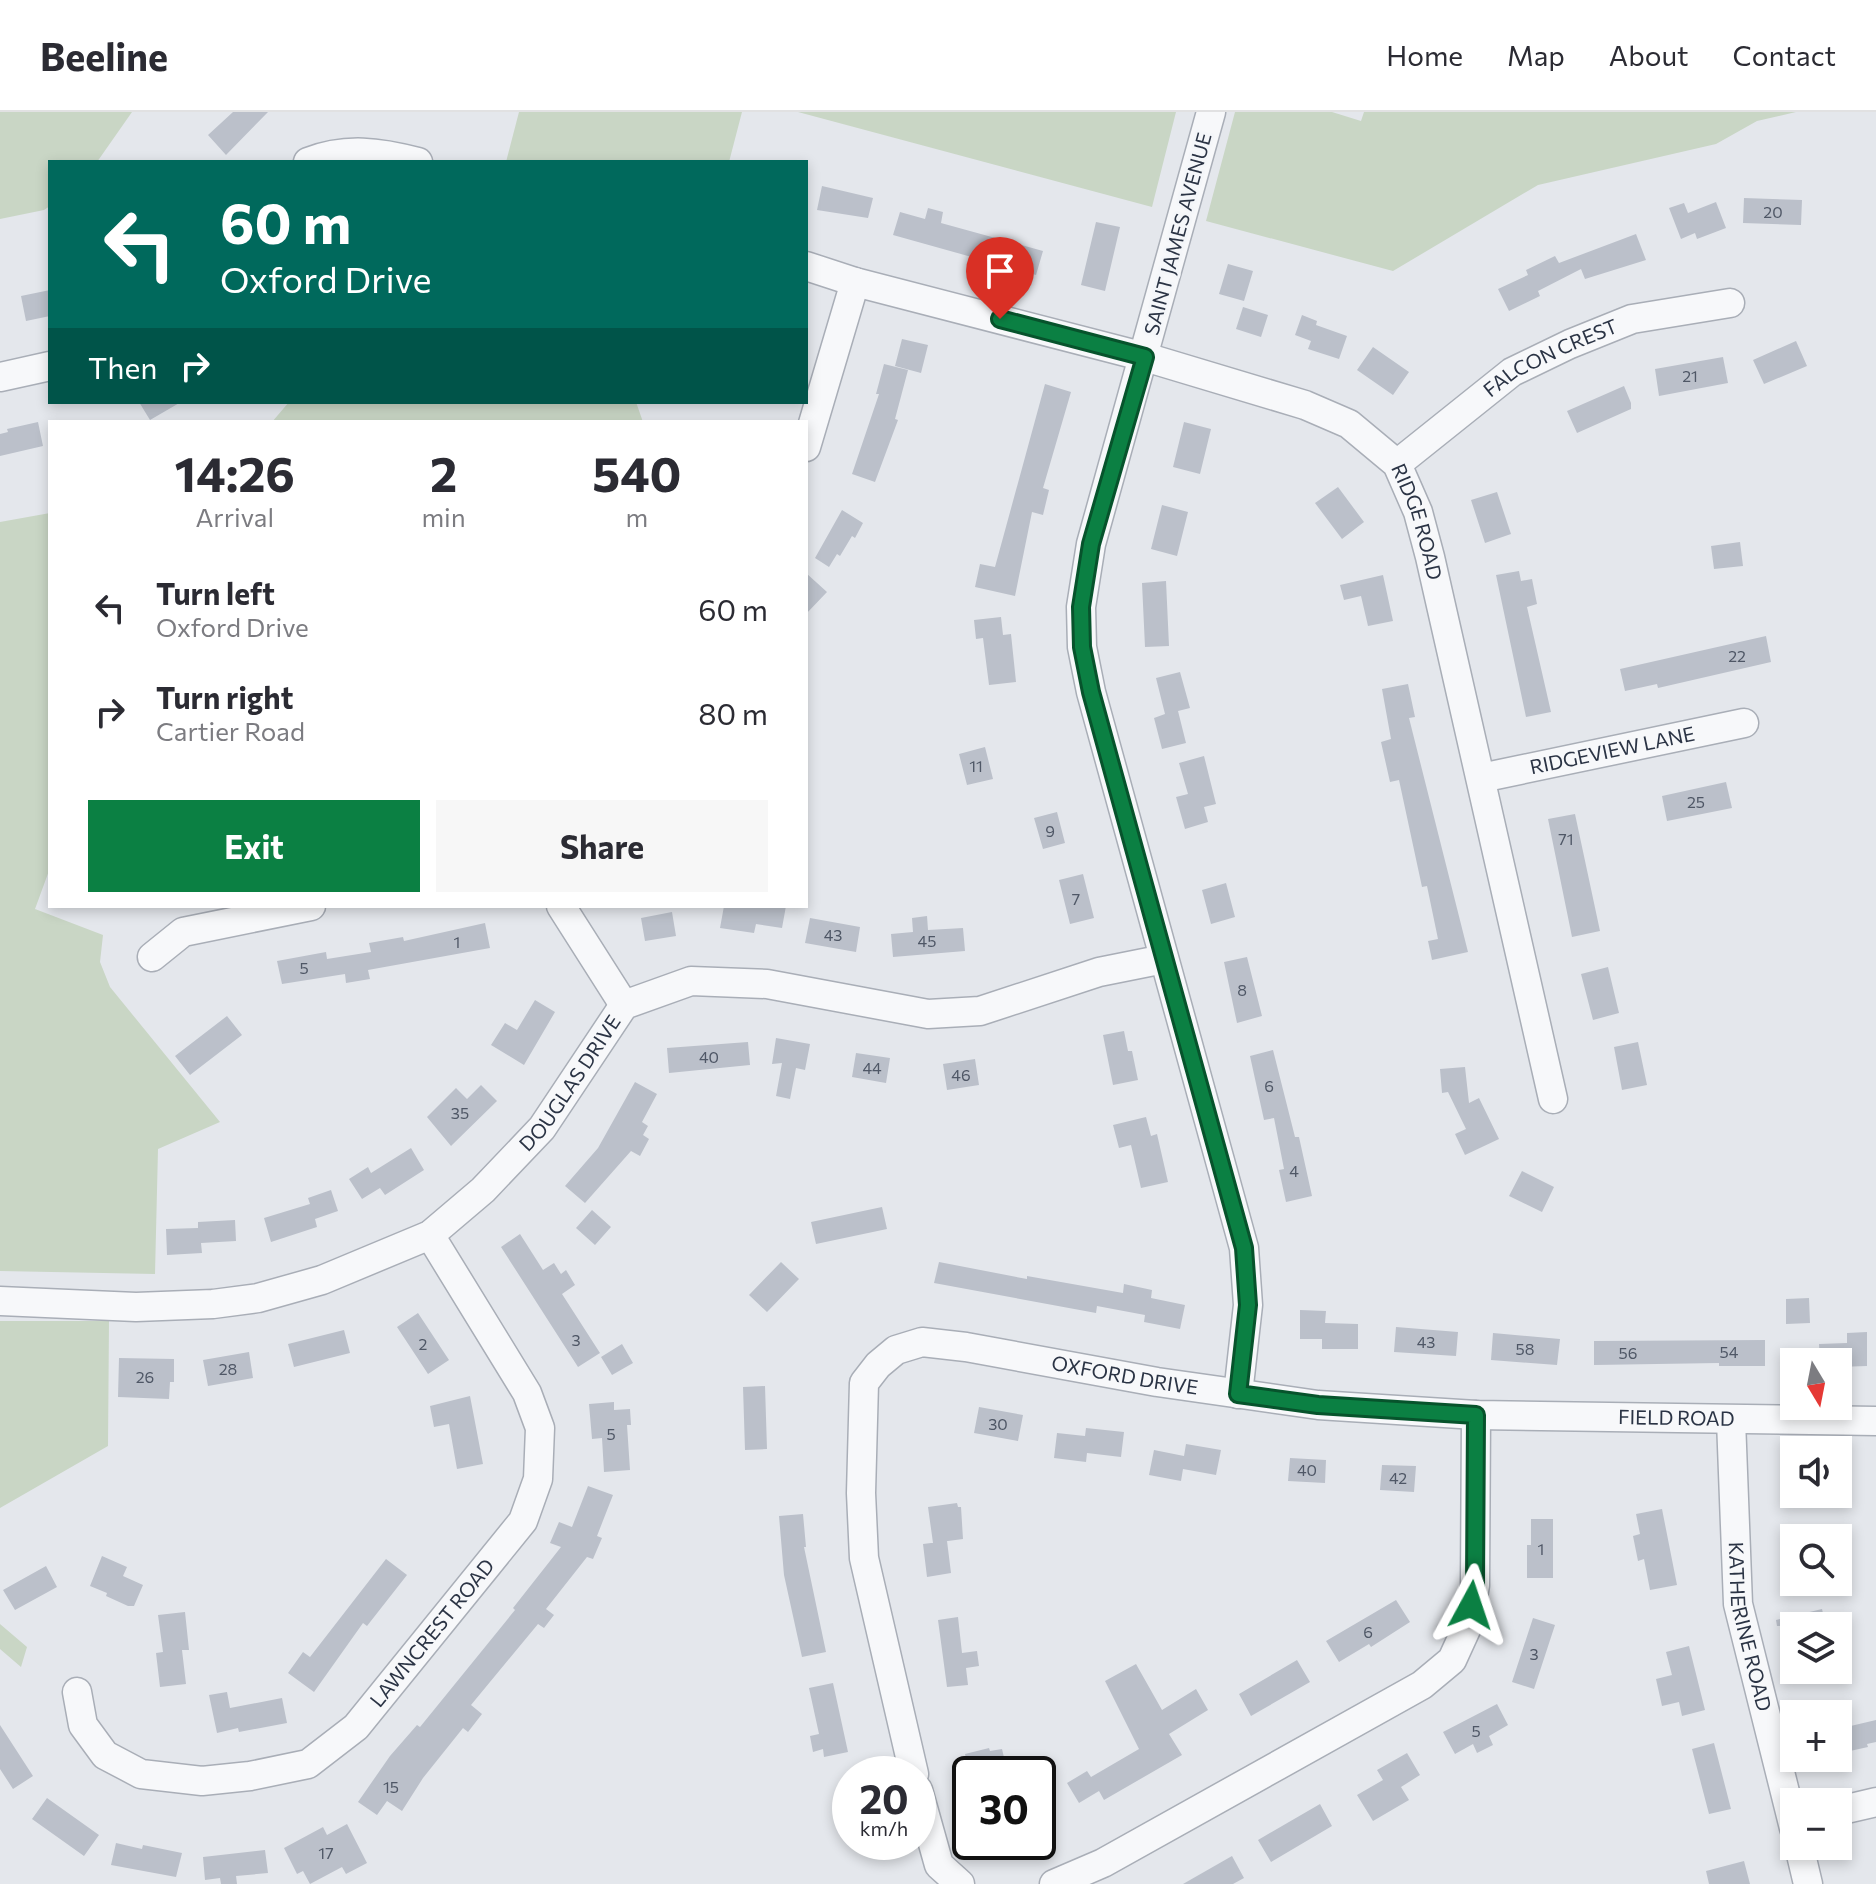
<!DOCTYPE html>
<meta charset="utf-8">
<style>
body{margin:0;font-family:Commissioner,sans-serif;background:#f7f7f7;color:#2b2b33;height:100vh;display:flex;flex-direction:column;font-size:30px;white-space:nowrap}
*{box-sizing:border-box;margin:0}
p{font-size:26px;color:#7c7c81}
.icon{flex:none;width:44px;height:44px;fill:none;stroke:currentColor;stroke-width:2;stroke-linecap:round;stroke-linejoin:round}
.map{position:relative;flex:1;overflow:hidden}
.sheet{position:absolute;left:48px;top:308px;width:760px;height:488px;display:flex;flex-direction:column;background:#fff;border-radius:0px;box-shadow:0 4px 12px #0003}
.sheet>*{flex:none}
.banner{position:absolute;left:48px;top:48px;width:760px;height:244px;border-radius:0px;box-shadow:0 4px 12px #0003;background:#00695c;color:#fff;overflow:hidden}
.needle{width:52px;rotate:170deg}
.fabs{position:absolute;left:1780px;top:1236px;display:grid;gap:16px}
.fabs a{display:grid;place-items:center;width:72px;height:72px;border-radius:0px;background:#fff;box-shadow:0 4px 12px #0003;font-size:40px}
.speed{position:absolute;left:832px;top:1644px;display:flex;gap:16px;font-size:40px;font-weight:700;text-align:center}
.speed>*{display:grid;place-content:center;width:104px;height:104px;border-radius:50%;background:#fff;box-shadow:0 4px 12px #0003;line-height:1}
.speed small{font-size:20px;font-weight:400}
.speed .limit{border:4px solid #111;border-radius:12px;background:#fff;color:#111}
.pin{position:absolute;display:grid;place-items:center;width:68px;height:68px;color:#fff;margin:-82px -34px;border-radius:50% 50% 50% 0;rotate:-45deg;box-shadow:0 0 8px #0007}
.pin .icon{rotate:45deg}
.me{position:absolute;width:88px;margin:-44px;rotate:5deg;stroke-linejoin:round;filter:drop-shadow(0 0 6px #0008)}
.turn{display:flex;align-items:center;gap:28px;height:168px;padding:0 40px;font-size:36px}
.turn .icon{width:104px;height:104px;stroke-width:2.5}
.turn b{display:block;font-size:56px;line-height:68px}
.then{display:flex;align-items:center;height:76px;padding:0 40px;background:#0003;gap:16px;font-size:30px}
.eta{display:flex;justify-content:space-evenly;align-items:center;height:136px;text-align:center}
.eta b{font-size:48px;font-weight:700;line-height:56px}
.button{display:flex;gap:16px;margin-top:auto;padding:16px 40px}
.button a{flex:1;height:92px;border-radius:0px;background:#0b8043;color:#fff;font-size:32px;font-weight:700;line-height:92px;text-align:center}
.button a+a{background:#f7f7f7;color:#2b2b33}
ul{padding:0;list-style:none}
li{display:flex;align-items:center;gap:24px;height:104px;padding:0 40px}
li div{flex:1}
li b{display:block;font-size:30px}
li em{font-style:normal}
header{display:flex;align-items:center;gap:48px;box-sizing:border-box;height:112px;padding:0 40px;background:#fff;border-bottom:2px solid #e1e1e2}
header strong{font-size:38px}
nav{display:flex;gap:44px;margin-inline-start:auto;font-size:28px}
.map>svg:first-child{display:block}
.green{fill:#c9d6c5}
.building{fill:#bbc0ca}
.lines{fill:none;stroke-linecap:round;stroke-linejoin:round}
.minor-casing{stroke:#a9aeb7;stroke-width:31}
.minor{stroke:#f7f8fa;stroke-width:28}
.route-casing{stroke:#07532c;stroke-width:20}
.route{stroke:#0b8043;stroke-width:14}
.labels{text-anchor:middle;stroke-width:6;stroke-linejoin:round;paint-order:stroke}
.number-label{font-size:16px;fill:#4f5766}
.street-label{font-size:20px;fill:#2b3445;stroke:#f4f6f9}
</style>
<header>
<strong>Beeline</strong>
<nav><a>Home</a><a>Map</a><a>About</a><a>Contact</a></nav>
</header>
<div class="map">
<svg width="1876" height="1772" viewBox="0 0 1876 1772">
<rect width="100%" height="100%" fill="#e4e7ec"/>
<path class="green" d="M0,0H132L97,50H50V94L44,98L0,107Z
M519,0H742L729,50H506Z
M798,0H1176L1152,95Z
M1235,0H1332L1361,9L1364,0H1796L1757,9L1716,32L1538,73L1393,159L1206,109Z
M289,290H636L643,310H272Z
M50,401V756L35,797L103,823L100,850L110,875L220,1010L158,1037L155,1162L0,1159V410Z
M0,1209H109L108,1334L0,1396Z
M0,1512L27,1535L21,1555L0,1537Z"/>
<path class="building" d="M233,0H268L226,43L208,23Z
M822,74L873,86L868,106L817,98Z
M1744,86L1802,88L1801,113L1743,111Z
M1716,90L1726,116L1697,127L1695,121L1681,127L1669,96L1684,91L1688,101Z
M928,96L943,100L941,111L1043,139L1036,163L893,123L900,100L925,107Z
M1096,110L1120,115L1105,179L1081,173Z
M1636,122L1646,148L1585,167L1581,157L1538,179L1540,184L1509,199L1498,177L1528,163L1526,158L1555,144L1559,151Z
M1228,152L1253,159L1244,189L1219,182Z
M50,178V204L26,209L21,184Z
M1243,195L1268,203L1261,225L1236,217Z
M1302,203L1317,209L1316,213L1347,224L1339,247L1308,237L1311,229L1295,223Z
M902,227L928,233L921,261L895,254Z
M1796,229L1807,254L1764,272L1753,248Z
M1373,235L1409,260L1393,283L1357,258Z
M1723,245L1728,271L1659,284L1655,257Z
M884,252L908,258L895,307L898,308L875,370L852,362L879,282H876Z
M1045,272L1071,280L1043,376L1049,378L1043,403L1032,400L1015,484L975,475L980,452L995,455Z
M1624,274L1631,291V297L1577,321L1567,299Z
M139,290H181L150,308Z
M38,310L43,334L0,344V322L8,320L7,317Z
M1184,310L1211,317L1200,362L1173,355Z
M1338,375L1364,410L1342,427L1315,391Z
M1497,380L1511,422L1485,431L1471,388Z
M1162,393L1188,400L1177,444L1151,437Z
M842,398L863,411L855,426L852,424L840,444L837,442L829,455L815,446Z
M1740,430L1743,454L1714,457L1711,434Z
M1519,459L1521,469L1532,467L1537,492L1527,495L1551,600L1526,605L1496,463Z
M806,461L827,480L806,502Z
M1383,463L1393,509L1368,514L1361,484L1344,488L1340,473Z
M1166,469L1169,534L1145,535L1142,471Z
M1001,505L1003,523L1011,522L1016,570L989,573L983,526L976,527L974,508Z
M1766,524L1771,550L1658,576L1657,572L1625,579L1620,557Z
M1180,560L1190,596L1178,599L1186,631L1162,637L1154,606L1165,602L1156,566Z
M1408,572L1415,605L1409,606L1468,840L1432,848L1428,829L1438,827L1427,774L1422,775L1399,668L1390,670L1381,630L1391,627L1382,577Z
M985,635L993,667L967,673L959,642Z
M1204,644L1216,692L1204,695L1208,710L1185,717L1176,685L1188,682L1179,651Z
M1726,670L1732,696L1667,709L1662,684Z
M1057,700L1065,731L1043,737L1034,706Z
M1575,702L1600,819L1572,825L1548,707Z
M1083,762L1094,806L1070,812L1059,768Z
M1226,771L1235,805L1211,812L1202,778Z
M724,794H786L782,816L756,812L754,821L720,816Z
M672,800L676,824L645,829L641,806Z
M927,804L928,818L963,816L965,839L893,845L891,822L913,820L912,806Z
M810,806L860,815L856,840L805,831Z
M485,811L490,836L368,858L370,867L346,871L345,862L282,872L277,849L326,840L327,847L371,840L369,831L403,825L404,829Z
M1247,845L1262,904L1237,911L1224,850Z
M1608,855L1619,901L1593,908L1581,862Z
M535,888L555,900L524,953L491,933L505,911L517,918Z
M227,904L242,923L190,963L175,944Z
M1124,919L1128,939H1132L1138,968L1113,973L1103,923Z
M776,926L810,932L805,958L796,956L790,987L776,984L782,951L772,952Z
M748,930L750,953L669,961L667,936Z
M1638,930L1647,973L1622,978L1614,935Z
M1273,938L1295,1025H1299L1312,1084L1286,1090L1279,1058L1284,1057L1274,1006L1264,1008L1250,944Z
M856,941L890,946L886,971L852,965Z
M975,947L979,973L947,978L943,952Z
M1465,955L1469,991L1479,986L1499,1027L1465,1043L1455,1022L1466,1017L1448,980L1442,981L1440,957Z
M635,970L657,982L642,1010L648,1014L643,1023L649,1027L640,1044L631,1039L585,1091L565,1074L598,1036Z
M481,973L497,989L451,1034L427,1005L456,976L467,987Z
M1146,1005L1151,1024L1157,1022L1168,1070L1141,1076L1131,1033L1119,1036L1113,1013Z
M411,1036L424,1058L385,1083L380,1076L362,1087L349,1067L368,1055L371,1061Z
M1522,1059L1554,1075L1542,1100L1509,1084Z
M331,1078L338,1099L315,1107L317,1115L271,1130L264,1106L310,1092L308,1086Z
M882,1095L887,1117L816,1132L811,1110Z
M592,1098L611,1115L595,1133L576,1116Z
M235,1108L236,1129L201,1131L202,1141L167,1143L166,1117L198,1116V1110Z
M520,1122L543,1158L554,1151L561,1162L566,1158L575,1173L562,1182L600,1241L578,1255L501,1135Z
M781,1150L799,1167L767,1200L749,1183Z
M939,1150L1027,1167V1164L1123,1181L1124,1172L1152,1178L1151,1186L1185,1193L1180,1217L1144,1210L1145,1203L1097,1194L1096,1201L934,1171Z
M1809,1186L1810,1211L1786,1212V1187Z
M1300,1198L1326,1199L1325,1211L1358,1212V1237H1322V1227H1300Z
M418,1201L449,1248L428,1262L397,1215Z
M1396,1215L1458,1220L1456,1244L1394,1240Z
M344,1218L350,1241L294,1255L288,1232Z
M1867,1220V1254L1838,1255V1250H1820L1819,1232L1847,1231V1221Z
M1493,1221L1560,1227L1557,1253L1491,1248Z
M1765,1228V1254H1719V1251L1594,1253V1229Z
M622,1232L633,1251L612,1263L601,1245Z
M249,1240L253,1266L208,1274L203,1248Z
M119,1246L174,1247V1270H170L169,1287L118,1285Z
M765,1274L767,1337L745,1338L743,1275Z
M470,1284L483,1352L457,1357L449,1312L434,1315L430,1294Z
M614,1290V1298L630,1297L631,1313H627L630,1358L604,1360L602,1326L592,1327L589,1292Z
M979,1295L1023,1303L1018,1329L974,1321Z
M1086,1316L1124,1320L1121,1345L1087,1341L1086,1350L1054,1346L1057,1321L1085,1324Z
M1186,1332L1221,1338L1216,1363L1183,1357L1181,1369L1149,1363L1154,1338L1184,1344Z
M1290,1346L1326,1348L1325,1371L1288,1369Z
M1382,1353L1416,1354L1414,1380L1380,1378Z
M588,1374L613,1383L597,1424L602,1426L593,1447L587,1445L546,1497L554,1503L544,1516L538,1512L471,1593L482,1602L468,1620L463,1616L423,1666L402,1699L387,1689L377,1703L358,1690L390,1644L417,1613L420,1615L515,1498L513,1496L561,1435L550,1431L559,1410L572,1415Z
M957,1391L958,1395H961L963,1427L933,1431L928,1395Z
M1662,1397L1677,1473L1650,1478L1644,1447L1638,1449L1633,1424L1640,1422L1636,1402Z
M803,1402L806,1435H804L826,1540L802,1545L784,1463L779,1404Z
M1531,1407H1553V1466H1527V1433H1531Z
M947,1429L951,1461L927,1465L923,1432Z
M102,1444L127,1455L123,1464L143,1473L134,1494H128L106,1484L107,1481L90,1474Z
M386,1447L407,1463L367,1514L363,1511L314,1580L288,1561L303,1540L310,1545Z
M46,1454L57,1475L15,1498L3,1478Z
M1396,1488L1410,1510L1371,1535L1369,1532L1339,1550L1326,1529Z
M1822,1497L1826,1514H1777L1776,1508Z
M185,1500L189,1538H182L186,1572L160,1575L156,1541L163,1540L158,1503Z
M958,1505L962,1541L977,1539L979,1554L966,1556L968,1573L947,1575L938,1508Z
M1533,1506L1555,1513L1534,1577L1512,1570Z
M1689,1534L1705,1598L1682,1604L1679,1590L1662,1594L1656,1567L1672,1563L1666,1540Z
M1297,1548L1310,1570L1251,1604L1239,1582Z
M1136,1552L1162,1598L1196,1577L1208,1598L1169,1622L1182,1643L1104,1688L1099,1679L1079,1691L1067,1671L1087,1659L1091,1665L1139,1637L1105,1569Z
M833,1571L848,1640L824,1645L823,1637L813,1640L810,1624L819,1622L809,1576Z
M227,1580L230,1596L282,1586L287,1611L239,1620L238,1616L217,1621L209,1583Z
M1497,1592L1508,1613L1489,1624L1493,1633L1477,1641L1473,1632L1455,1642L1443,1620Z
M1876,1608V1630L1867,1632L1868,1635L1841,1641L1838,1617Z
M0,1613L33,1664L13,1677L0,1657Z
M1714,1631L1731,1697L1709,1702L1692,1637Z
M989,1636L990,1639L1002,1637L1006,1654L993,1657L994,1662H970L965,1642Z
M1407,1641L1420,1663L1401,1675L1409,1688L1373,1709L1357,1683L1383,1668L1377,1658Z
M47,1686L99,1723L84,1744L32,1707Z
M1320,1692L1332,1714L1271,1750L1258,1728Z
M347,1712L367,1751L346,1762L342,1755L310,1772L303,1759L297,1762L284,1736L323,1715L327,1723Z
M116,1731L142,1737L143,1733L182,1741L176,1765L111,1753Z
M265,1738L268,1761L236,1764L237,1772H221L220,1766L205,1768L203,1745Z
M1232,1744L1244,1766L1233,1772H1183Z
M1744,1749L1750,1772H1709L1706,1759Z"/>
<g class="lines">
<g class="minor-casing">
<g id="minor">
<path d="M1211,0L1091,432L1081,495L1082,535L1091,580L1244,1136L1248,1193L1238,1282"/>
<path d="M308,50C346,35 380,40 418,50"/>
<path id="s1" d="M806,154L855,170L1145,245L1305,293L1349,312L1397,352L1418,400L1430,445L1553,987"/>
<path d="M0,265L50,254"/>
<path d="M806,335L855,170"/>
<path id="s2" d="M1397,352L1512,260L1570,232L1632,207L1730,191"/>
<path id="s3" d="M1481,666L1744,611"/>
<path d="M561,794L624,893"/>
<path d="M152,845L183,820L311,794"/>
<path id="s4" d="M0,1189L136,1195L213,1192L258,1186L322,1168L430,1123L483,1078L542,1016L624,893L691,869L767,872L928,902L980,899L1099,860L1164,847"/>
<path id="s5" d="M1731,1308L1738,1492L1794,1716"/>
<path id="s6" d="M77,1580L83,1613L105,1643L141,1662L202,1669L250,1664L308,1652L356,1615L523,1409L538,1367L540,1316L527,1281L430,1123"/>
<path id="s7" d="M914,1662L864,1446L861,1381L864,1271L878,1253L896,1238L922,1230L966,1235L1157,1270L1318,1293L1476,1303L1876,1309"/>
<path d="M918,1678L939,1753L960,1772"/>
<path d="M1838,1699L1876,1690"/>
<path d="M1799,1734L1808,1772"/>
<path d="M1054,1772L1103,1751L1422,1573L1452,1548L1468,1513L1475,1473L1476,1303"/>
</g>
</g>
<use href="#minor" class="minor"/>
</g>
<g class="lines">
<g class="route-casing">
<path id="route" d="M1000,207L1145,245L1091,432L1081,495L1082,535L1091,580L1244,1136L1248,1193L1238,1282L1318,1293L1476,1303L1475,1473L1471,1493"/>
</g>
<use href="#route" class="route"/>
</g>
<g class="labels">
<g class="number-label">
<text x="1773" y="106">20</text>
<text x="1690" y="270">21</text>
<text x="1737" y="550">22</text>
<text x="976" y="660">11</text>
<text x="1696" y="696">25</text>
<text x="1050" y="725">9</text>
<text x="1566" y="733">71</text>
<text x="1076" y="793">7</text>
<text x="833" y="829">43</text>
<text x="927" y="835">45</text>
<text x="457" y="836">1</text>
<text x="304" y="862">5</text>
<text x="1242" y="884">8</text>
<text x="709" y="951">40</text>
<text x="872" y="962">44</text>
<text x="961" y="969">46</text>
<text x="1269" y="980">6</text>
<text x="460" y="1007">35</text>
<text x="1294" y="1065">4</text>
<text x="576" y="1234">3</text>
<text x="1426" y="1236">43</text>
<text x="423" y="1238">2</text>
<text x="1525" y="1243">58</text>
<text x="1729" y="1246">54</text>
<text x="1628" y="1247">56</text>
<text x="228" y="1263">28</text>
<text x="145" y="1271">26</text>
<text x="998" y="1318">30</text>
<text x="611" y="1328">5</text>
<text x="1307" y="1364">40</text>
<text x="1398" y="1372">42</text>
<text x="1541" y="1443">1</text>
<text x="1368" y="1526">6</text>
<text x="1534" y="1548">3</text>
<text x="1476" y="1625">5</text>
<text x="391" y="1681">15</text>
<text x="326" y="1747">17</text>
</g>
<g class="street-label">
<text transform="translate(1178 122) rotate(-75)" y="7">SAINT JAMES AVENUE</text>
<text dy="7" stroke="none"><textPath href="#s2" startOffset="188">FALCON CREST</textPath></text>
<text dy="7" stroke="none"><textPath href="#s1" startOffset="690">RIDGE ROAD</textPath></text>
<text dy="7" stroke="none"><textPath href="#s3" startOffset="134">RIDGEVIEW LANE</textPath></text>
<text dy="7" stroke="none"><textPath href="#s4" startOffset="650">DOUGLAS DRIVE</textPath></text>
<text dy="7" stroke="none"><textPath href="#s7" startOffset="676">OXFORD DRIVE</textPath></text>
<text dy="7" stroke="none"><textPath href="#s7" startOffset="1230">FIELD ROAD</textPath></text>
<text dy="7" stroke="none"><textPath href="#s5" startOffset="208">KATHERINE ROAD</textPath></text>
<text dy="7" stroke="none"><textPath href="#s6" startOffset="462">LAWNCREST ROAD</textPath></text>
</g>
</g>
</svg>
<div class="fabs">
<a><svg class="needle" viewBox="-14 -14 28 28"><path d="M0-13l5 13h-10z" fill="#e53935"/><path d="M0 13l5-13h-10z" fill="#7c7c81"/></svg></a>
<a><svg class="icon" aria-label="sound" viewBox="0 0 24 24"><path d="M4 9h4l5-4v14l-5-4H4zM17 9q2 3 0 6"/></svg></a>
<a><svg class="icon" aria-label="search" viewBox="0 0 24 24"><circle cx="10" cy="10" r="6"/><path d="M15 15l6 6"/></svg></a>
<a><svg class="icon" aria-label="layers" viewBox="0 0 24 24"><path d="M12 4l9 5-9 5-9-5zM3 14l9 5 9-5"/></svg></a>
<a>+</a>
<a>−</a>
</div>
<div class="speed"><div>20<small>km/h</small></div><div class="limit">30</div></div>
<div class="pin" style="left:1000px;top:207px;background:#d93025"><svg class="icon" aria-label="arrive" viewBox="0 0 24 24"><path d="M6 21V4h12l-3 4 3 4H6"/></svg></div>
<svg class="me" style="left:1471px;top:1493px" viewBox="-20 -20 40 40"><path d="M0-17L14 15 0 8-14 15z" fill="#0b8043" stroke="#fff" stroke-width="4"/></svg>
<div class="banner">
<div class="turn"><svg class="icon" aria-label="left" viewBox="0 0 24 24"><path d="M17 20v-9H6M10 6l-5 5 5 5"/></svg><div><b>60 m</b>Oxford Drive</div></div>
<div class="then">Then<svg class="icon" aria-label="right" viewBox="0 0 24 24"><path d="M7 20v-9h11M14 6l5 5-5 5"/></svg></div>
</div>
<section class="sheet">
<div class="eta">
<div><b>14:26</b><p>Arrival</p></div>
<div><b>2</b><p>min</p></div>
<div><b>540</b><p>m</p></div>
</div>
<ul>
<li><svg class="icon" aria-label="left" viewBox="0 0 24 24"><path d="M17 20v-9H6M10 6l-5 5 5 5"/></svg><div><b>Turn left</b><p>Oxford Drive</p></div><em>60 m</em></li>
<li><svg class="icon" aria-label="right" viewBox="0 0 24 24"><path d="M7 20v-9h11M14 6l5 5-5 5"/></svg><div><b>Turn right</b><p>Cartier Road</p></div><em>80 m</em></li>
</ul>
<div class="button"><a>Exit</a><a>Share</a></div>
</section>
</div>
